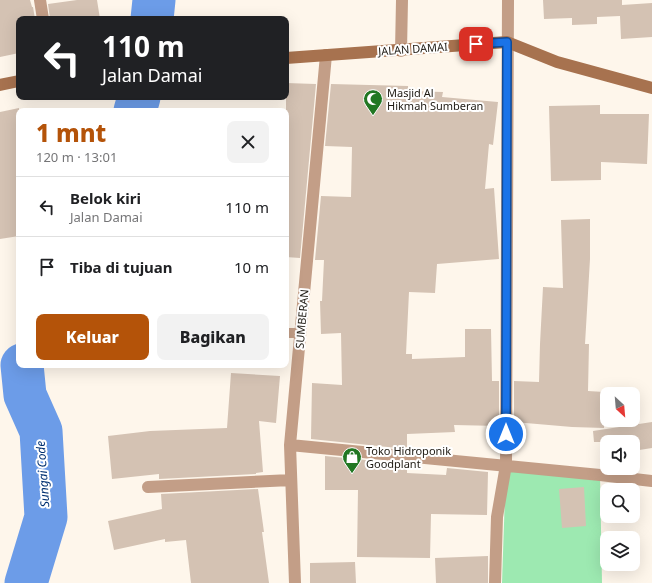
<!DOCTYPE html>
<html lang="id">
<meta charset="utf-8">
<style>
body{margin:0;font-family:"Noto Sans",sans-serif;background:#f2f2f2;color:#202124;height:100vh;display:flex;flex-direction:column;font-size:15px;white-space:nowrap}
*{box-sizing:border-box;margin:0}
p{font-size:13px;color:#757577}
.icon{flex:none;width:22px;height:22px;fill:none;stroke:currentColor;stroke-width:2;stroke-linecap:round;stroke-linejoin:round}
.map{position:relative;flex:1;overflow:hidden}
.sheet{position:absolute;left:16px;top:108px;width:273px;height:260px;display:flex;flex-direction:column;background:#fff;border-radius:8px;box-shadow:0 4px 16px #0002}
.sheet>*{flex:none}
.guide{position:absolute;left:16px;top:16px;width:273px;height:84px;border-radius:8px;box-shadow:0 4px 16px #0002;background:#202124;color:#fff;overflow:hidden}
.needle{width:26px;rotate:154deg}
.tools{position:absolute;left:600px;top:387px;display:grid;gap:8px}
.tools a{display:grid;place-items:center;width:40px;height:40px;border-radius:8px;background:#fff;box-shadow:0 4px 16px #0002;font-size:20px}
.pin{position:absolute;display:grid;place-items:center;width:34px;height:34px;color:#fff;margin:-17px;border-radius:8px;box-shadow:0 2px 6px #0006}
.me{position:absolute;width:44px;margin:-22px;rotate:0deg;stroke-linejoin:round;filter:drop-shadow(0 0 3px #0008)}
.turn{display:flex;align-items:center;gap:14px;height:84px;padding:0 20px;font-size:18px}
.turn .icon{width:52px;height:52px;stroke-width:2.5}
.turn b{display:block;font-size:28px;line-height:34px}
.round{display:grid;place-items:center;flex:none;width:42px;height:42px;border-radius:8px;background:#f2f2f2}
.head{display:flex;align-items:center;justify-content:space-between;height:68px;padding:0 20px}
h1{font-size:24px;font-weight:800;line-height:30px;color:#b45309}
.cta{display:flex;gap:8px;margin-top:auto;padding:8px 20px}
.cta a{flex:1;height:46px;border-radius:8px;background:#b45309;color:#fff;font-size:16px;font-weight:800;line-height:46px;text-align:center}
.cta a+a{background:#f2f2f2;color:#202124}
ul{padding:0;list-style:none}
li{display:flex;align-items:center;gap:12px;height:60px;padding:0 20px;border-top:1px solid #e0e0e0}
li div{flex:1}
li b{display:block;font-size:15px}
li em{font-style:normal}
.map>svg:first-child{display:block}
.green{fill:#9de9b1}
.lines{fill:none;stroke-linecap:round;stroke-linejoin:round}
.river{stroke:#6c9ce8;stroke-width:43}
.building{fill:#d4c2b3}
.lane{stroke:#c39e87;stroke-width:10}
.street{stroke:#c39e87;stroke-width:12}
.secondary{stroke:#a7724f;stroke-width:12}
.route-casing{stroke:#114b97;stroke-width:10}
.route{stroke:#1a73e8;stroke-width:7}
.labels{text-anchor:middle;stroke-width:4;stroke-linejoin:round;paint-order:stroke}
.street-label{font-size:11px;fill:#1d1912;stroke:#fff}
.poi-label{font-size:11px;fill:#1d1912;stroke:#fff;text-anchor:start}
.water-label{font-size:12px;font-style:italic;fill:#013071;stroke:#fff}
</style>
<div class="map">
<svg width="652" height="583" viewBox="0 0 652 583">
<rect width="100%" height="100%" fill="#fef6eb"/>
<path class="green" d="M506,465L600,475L602,583H502Z"/>
<g class="lines">
<path class="river" d="M152,19L154,0
M135,111L139,97
M22,365L25,395L41,431L46,517L26,583"/>
</g>
<path class="building" d="M0,0H30L32,7H33L35,19H19V53L0,57Z
M77,0H97L100,19H50L48,4Z
M543,0H622V5L652,3V37L621,39L620,16L597,17V24L572,25V18L544,19Z
M286,83L316,84L300,258L286,257Z
M331,84L408,86V91L443,92L442,97L498,102L493,145L489,144L485,189L494,188L499,259L437,264L435,293L409,292L406,354H412V359L465,357V329H491L492,381H499V426L454,425L455,432L407,434V449L311,439L312,383L342,385L341,333L321,334L320,301H322L324,260H315L321,196L351,197L352,147L325,146Z
M600,105V114H649L647,164L601,162V180L551,181L549,106Z
M19,108V236L0,239V112Z
M590,219V259L585,344H589L588,391L604,392V428L572,427L514,422V381L539,382L540,344L543,287L563,288L561,220Z
M231,373L280,376L276,423L259,421L263,472L256,473V474L159,479V474L112,479L108,436L150,431L227,428Z
M652,422V448L633,451V442H594L593,431Z
M325,456L407,464V473L446,475L447,468L488,472L487,515L431,514L430,558L357,557L358,490H325Z
M584,487L586,526L562,528L559,489Z
M258,489L264,532H262L269,583H191L186,540L165,542V539L114,550L108,521L162,509L161,494Z
M488,556V583H436L435,558Z
M355,562L356,583H310V563Z"/>
<g class="lines">
<path class="lane" d="M286,333H301"/>
<path class="street" d="M40,0L43,19
M401,51L402,0
M290,445L600,475L652,481
M148,487L291,480
M295,583L290,445L326,55
M495,583L497,517L506,465L508,0"/>
<path class="secondary" d="M286,58L507,42L557,62L652,88
M0,85L19,81"/>
</g>
<g class="lines">
<g class="route-casing">
<path id="route" d="M476,44L507,42L506,434"/>
</g>
<use href="#route" class="route"/>
</g>
<defs>
<g id="mosque-pin" transform="scale(1)"><path d="M0 17L-7.5 6A9.5 9.5 0 1 1 7.5 6Z" fill="#217723" stroke="#fff"/><path d="M3.5-4.9A6 6 0 1 0 3.5 4.9A5 5 0 1 1 3.5-4.9Z" fill="#fff"/></g>
<g id="shop-pin" transform="scale(1)"><path d="M0 17L-7.5 6A9.5 9.5 0 1 1 7.5 6Z" fill="#217723" stroke="#fff"/><path d="M-5-2.5h2.3a2.7 3.5 0 0 1 5.4 0H5L5.5 6h-11ZM-1.5-2.5h3a1.5 2.3 0 0 0-3 0Z" fill="#fff"/></g>
</defs>
<g fill-rule="evenodd">
<use href="#mosque-pin" x="373" y="99"/>
<use href="#shop-pin" x="352" y="457"/>
</g>
<g class="labels">
<g class="street-label">
<text transform="translate(413 49) rotate(-4)" y="4">JALAN DAMAI</text>
<text transform="translate(302 319) rotate(-85)" y="4">SUMBERAN</text>
</g>
<g class="poi-label">
<text x="387" y="97">Masjid Al<tspan x="387" dy="13">Hikmah Sumberan</tspan></text>
<text x="366" y="455">Toko Hidroponik<tspan x="366" dy="13">Goodplant</tspan></text>
</g>
<g class="water-label">
<text transform="translate(43 474) rotate(-94)" y="4">Sungai Code</text>
</g>
</g>
</svg>
<div class="tools">
<a><svg class="needle" viewBox="-14 -14 28 28"><path d="M0-13l5 13h-10z" fill="#e53935"/><path d="M0 13l5-13h-10z" fill="#757577"/></svg></a>
<a><svg class="icon" aria-label="sound" viewBox="0 0 24 24"><path d="M4 9h4l5-4v14l-5-4H4zM17 9q2 3 0 6"/></svg></a>
<a><svg class="icon" aria-label="search" viewBox="0 0 24 24"><circle cx="10" cy="10" r="6"/><path d="M15 15l6 6"/></svg></a>
<a><svg class="icon" aria-label="layers" viewBox="0 0 24 24"><path d="M12 4l9 5-9 5-9-5zM3 14l9 5 9-5"/></svg></a>
</div>
<div class="pin" style="left:476px;top:44px;background:#d93025"><svg class="icon" aria-label="arrive" viewBox="0 0 24 24"><path d="M6 21V4h12l-3 4 3 4H6"/></svg></div>
<svg class="me" style="left:506px;top:434px" viewBox="-20 -20 40 40"><circle r="17" fill="#1a73e8" stroke="#fff" stroke-width="3"/><path d="M0-11L8 9 0 5-8 9z" fill="#fff"/></svg>
<div class="guide">
<div class="turn"><svg class="icon" aria-label="left" viewBox="0 0 24 24"><path d="M17 20v-9H6M10 6l-5 5 5 5"/></svg><div><b>110 m</b>Jalan Damai</div></div>
</div>
<section class="sheet">
<div class="head"><div><h1>1 mnt</h1><p>120 m · 13:01</p></div><a class="round"><svg class="icon" aria-label="close" viewBox="0 0 24 24"><path d="M6 6l12 12M18 6L6 18"/></svg></a></div>
<ul>
<li><svg class="icon" aria-label="left" viewBox="0 0 24 24"><path d="M17 20v-9H6M10 6l-5 5 5 5"/></svg><div><b>Belok kiri</b><p>Jalan Damai</p></div><em>110 m</em></li>
<li><svg class="icon" aria-label="arrive" viewBox="0 0 24 24"><path d="M6 21V4h12l-3 4 3 4H6"/></svg><div><b>Tiba di tujuan</b></div><em>10 m</em></li>
</ul>
<div class="cta"><a>Keluar</a><a>Bagikan</a></div>
</section>
</div>
